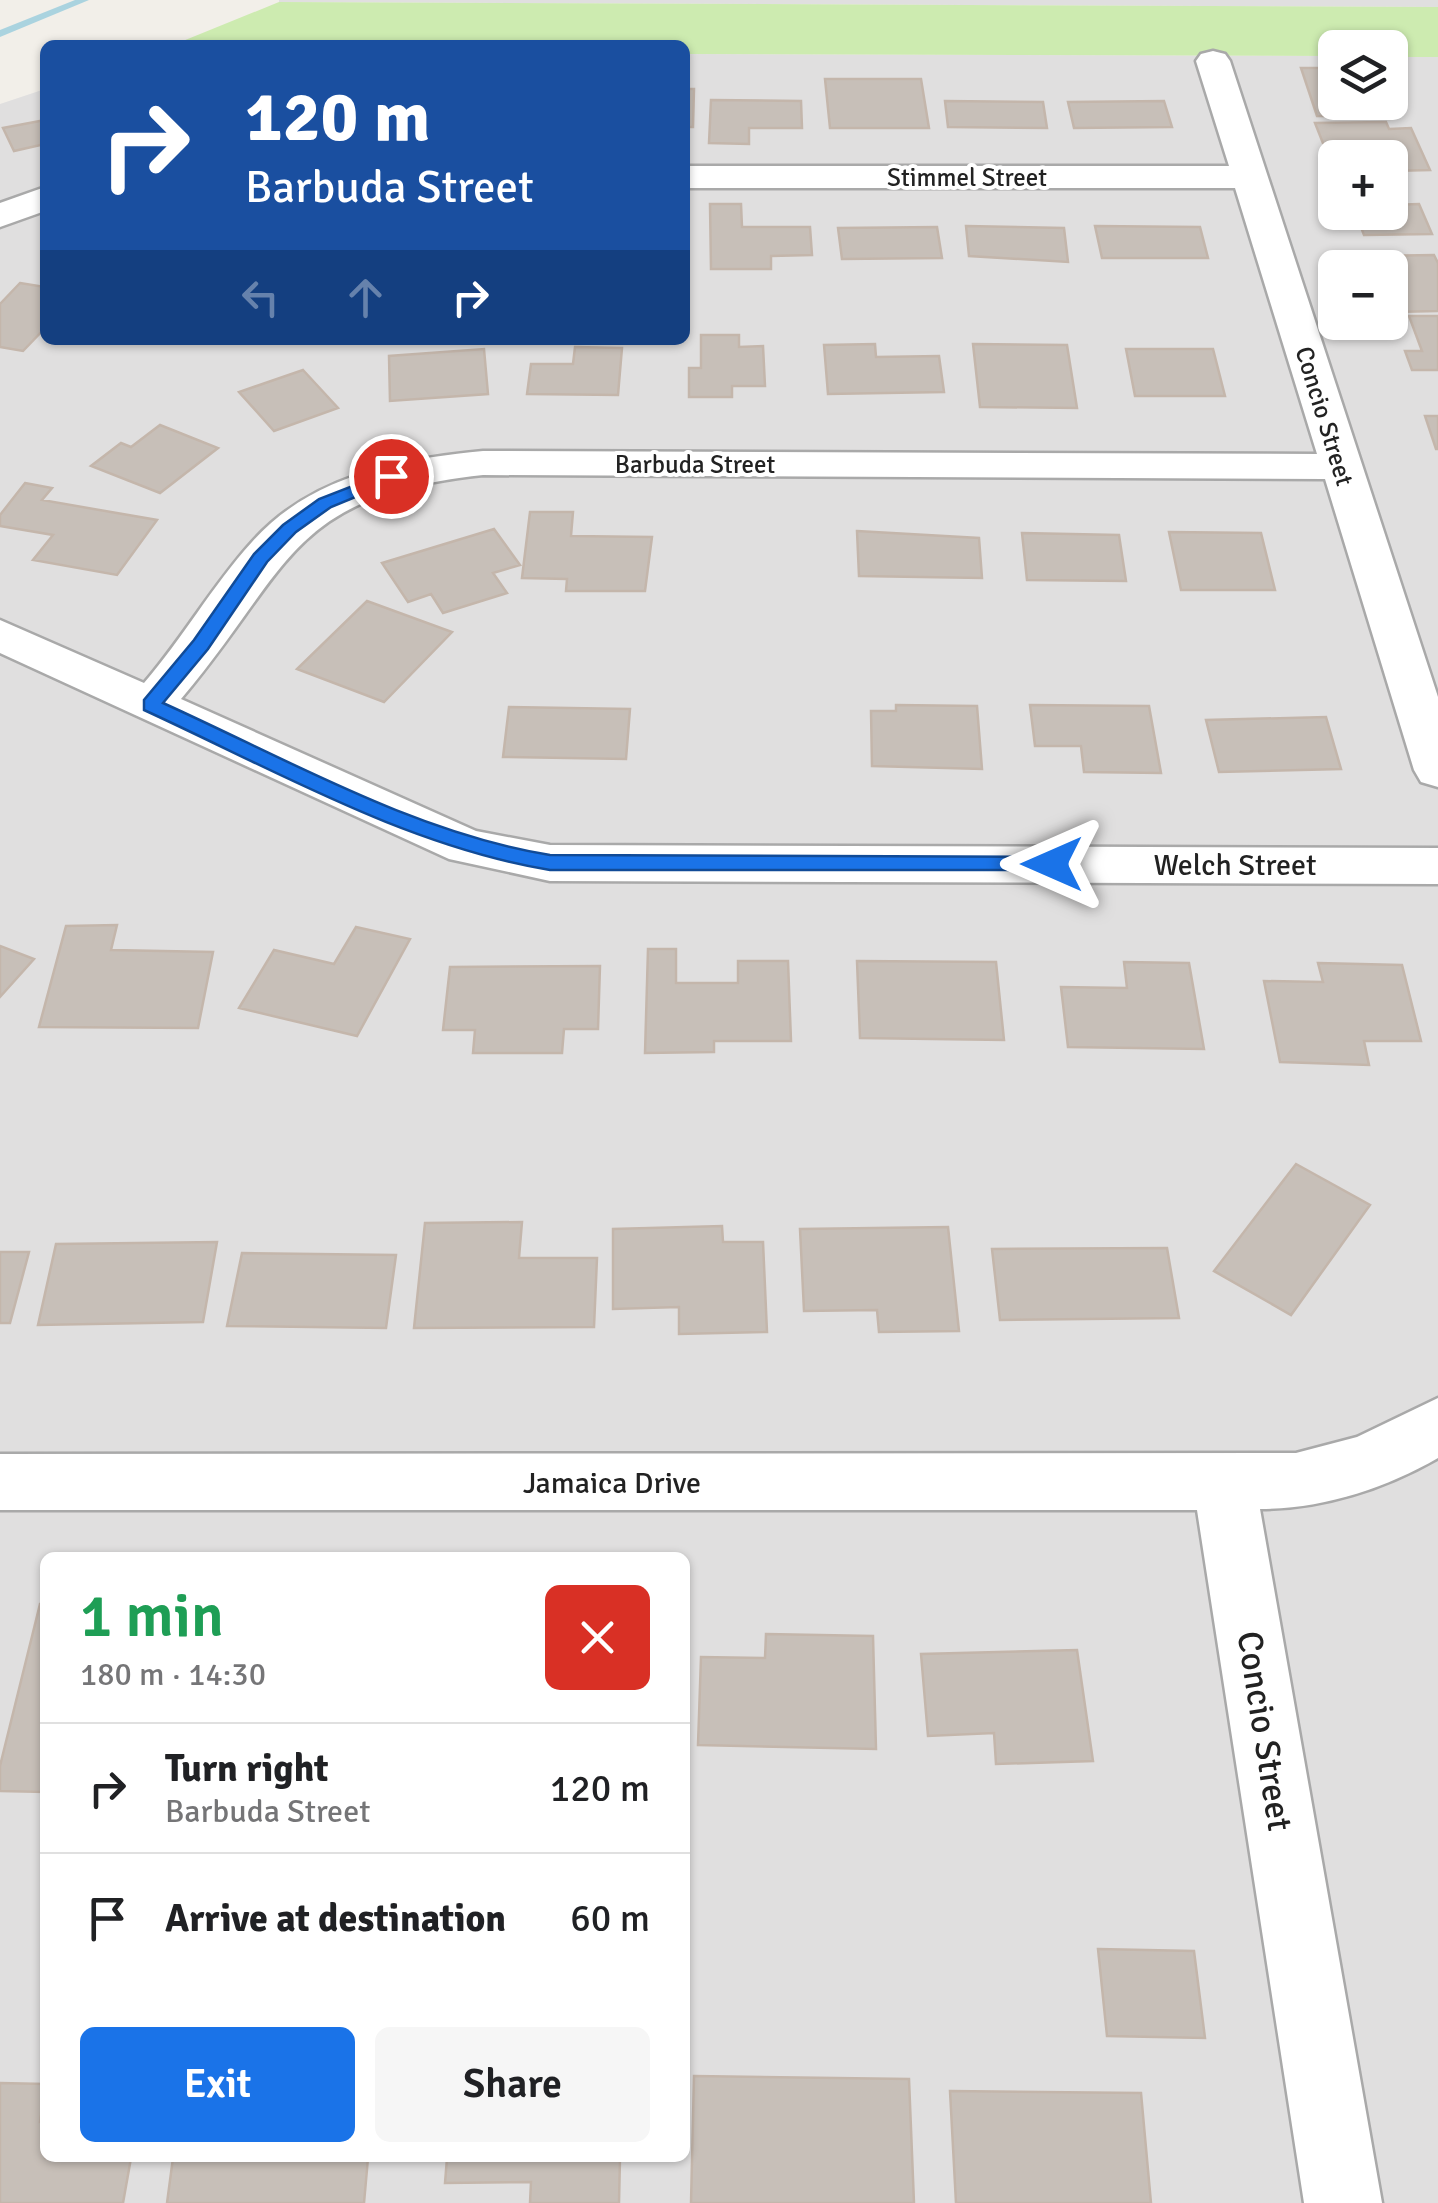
<!DOCTYPE html>
<meta charset="utf-8">
<style>
body{margin:0;font-family:Signika,sans-serif;background:#f6f6f6;color:#202124;height:100vh;display:flex;flex-direction:column;font-size:38px;white-space:nowrap}
*{box-sizing:border-box;margin:0}
p{font-size:32px;color:#757577}
.icon{flex:none;width:55px;height:55px;fill:none;stroke:currentColor;stroke-width:2;stroke-linecap:round;stroke-linejoin:round}
.map{position:relative;flex:1;overflow:hidden}
.panel{position:absolute;left:40px;top:1552px;width:650px;height:610px;display:flex;flex-direction:column;background:#fff;border-radius:15px;box-shadow:0 2px 8px #0004}
.panel>*{flex:none}
.guide{position:absolute;left:40px;top:40px;width:650px;height:305px;border-radius:15px;box-shadow:0 2px 8px #0004;background:#1a4fa0;color:#fff;overflow:hidden}
.buttons{position:absolute;left:1318px;top:30px;display:grid;gap:20px}
.buttons a{display:grid;place-items:center;width:90px;height:90px;border-radius:15px;background:#fff;box-shadow:0 2px 8px #0004;font-size:50px}
.pin{position:absolute;display:grid;place-items:center;width:85px;height:85px;color:#fff;margin:-42px;border:5px solid #fff;border-radius:50%;box-shadow:0 2px 10px #0007}
.me{position:absolute;width:110px;margin:-55px;rotate:270deg;stroke-linejoin:round;filter:drop-shadow(0 0 8px #0008)}
.turn{display:flex;align-items:center;gap:35px;height:210px;padding:0 40px;font-size:45px}
.turn .icon{width:130px;height:130px;stroke-width:2.5}
.turn b{display:block;font-size:70px;line-height:85px}
.lanes{display:flex;align-items:center;height:95px;padding:0 40px;background:#0003;justify-content:center;gap:50px;direction:ltr}
.lanes .off{opacity:.35}
.round{display:grid;place-items:center;flex:none;width:105px;height:105px;border-radius:15px;background:#f6f6f6}
.overview{display:flex;align-items:center;justify-content:space-between;height:170px;padding:0 40px}
h1{font-size:60px;font-weight:600;line-height:75px;color:#1e9e55}
.cta{display:flex;gap:20px;margin-top:auto;padding:20px 40px}
.cta a{flex:1;height:115px;border-radius:15px;background:#1a73e8;color:#fff;font-size:40px;font-weight:600;line-height:115px;text-align:center}
.cta a+a{background:#f6f6f6;color:#202124}
ul{padding:0;list-style:none}
li{display:flex;align-items:center;gap:30px;height:130px;padding:0 40px;border-top:2px solid #e0e0e0}
li div{flex:1}
li b{display:block;font-size:38px}
li em{font-style:normal}
.map>svg:first-child{display:block}
.residential{fill:#e0dfdf;fill-rule:evenodd}
.grass{fill:#cdebb0}
.lines{fill:none;stroke-linecap:round;stroke-linejoin:round}
.stream{fill:#aad3df;fill-rule:evenodd}
.building{fill:#c7bfb8;stroke:#c4b6ab;stroke-width:2.5}
.minor-casing{stroke:#a9a9a9;stroke-width:5}
.minor{fill:#fff;fill-rule:evenodd}
.route{fill:#1a73e8;stroke:#114b97;stroke-width:2.5}
.labels{text-anchor:middle;stroke-width:8;stroke-linejoin:round;paint-order:stroke}
.far-street-label{font-size:25px;fill:#222;stroke:#fff}
.street-label{font-size:30px;fill:#222;stroke:#fff}
.near-street-label{font-size:35px;fill:#222;stroke:#fff}
</style>
<div class="map">
<svg width="1438" height="2203" viewBox="0 0 1438 2203">
<rect width="100%" height="100%" fill="#f2efe9"/>
<path class="residential" d="M279,0H1438V7L279,2Z
M685,54L1335,56V102H1390V57H1438V2203H0V104L45,89V340H685ZM1335,158H1390V212H1335ZM1335,268H1390V322H1335ZM45,1558H685V2158H45Z"/>
<path class="grass" d="M279,2L1438,7V57H1390V48H1335V56L685,54V45H173Z"/>
<g class="lines">
<path class="stream" d="M75,0H89L0,37V30Z"/>
</g>
<path class="building" d="M1301,68H1335V102H1390L1396,117L1317,116Z
M825,79H921L929,128H830Z
M685,89H694L693,127H685Z
M711,100L801,101L802,128H749V144L709,143Z
M945,101L1043,102L1047,128L948,127Z
M1164,101L1172,127L1074,128L1068,102Z
M45,120V144L14,151L3,128Z
M1386,122L1389,129L1411,128L1430,170L1390,171V158H1335L1334,171L1315,123Z
M710,204H741L742,227H810L812,255L771,256V269H711Z
M1419,204L1432,234L1364,235L1355,212H1390V205Z
M966,226L1064,228L1068,262L969,256Z
M1095,226L1200,227L1208,258H1102Z
M937,227L942,258L842,259L838,228Z
M1434,255L1438,263V311L1394,312L1390,301V268H1377L1372,256Z
M20,283L45,287V328L23,351L0,347V304Z
M1409,316H1438V370H1412L1405,351H1422Z
M701,335H739V347L763,346L765,386H732V397H689V368H701Z
M875,344L876,357L939,356L944,392L828,394L824,345Z
M973,344L1067,345L1077,408L980,407Z
M575,347L622,348L618,395L527,394L531,364H573Z
M484,349L488,394L390,401L389,356Z
M1126,349H1213L1225,396H1135Z
M303,370L338,408L274,431L239,392Z
M1425,416H1438V449H1436Z
M160,425L218,448L160,493L91,466L121,443L131,447Z
M25,483L52,488L42,500L157,520L117,575L33,560L53,535L0,526V515Z
M530,512H573L571,536L652,537L645,591H566L567,579L522,578Z
M494,529L520,565L493,573L507,593L443,613L431,594L408,602L382,563Z
M857,531L979,538L982,578L859,576Z
M1169,532L1261,533L1275,590H1181Z
M1022,533L1119,535L1126,581L1027,580Z
M367,601L452,632L384,702L297,669Z
M896,705L977,706L982,769L872,766L871,711H896Z
M1030,705L1149,706L1161,773L1084,772L1081,746H1035Z
M509,707L630,709L626,759L503,757Z
M1326,717L1341,769L1219,772L1206,720Z
M117,925L111,950L213,952L198,1028L39,1027L66,926Z
M356,927L410,939L357,1036L239,1008L274,950L334,964Z
M0,946L34,959L0,997Z
M648,949H676V983H738V961H788L791,1041H714V1052L645,1053Z
M857,961L996,962L1004,1040L860,1038Z
M1124,962L1189,963L1204,1049L1068,1047L1061,987L1127,988Z
M1318,963L1402,965L1421,1041H1364L1369,1065L1280,1062L1264,981L1323,982Z
M600,966L598,1029H564L562,1053H473L475,1030H443L450,967Z
M1296,1164L1370,1205L1291,1315L1214,1271Z
M522,1222L519,1258H597L594,1327L414,1328L425,1223Z
M722,1226L723,1242H763L767,1332L679,1334V1307L613,1309V1229Z
M948,1227L959,1331L879,1332L877,1310L804,1311L800,1229Z
M217,1242L203,1322L38,1325L56,1244Z
M1167,1248L1179,1318L1000,1320L992,1249Z
M0,1252H29L10,1323H0Z
M242,1253L396,1255L386,1328L227,1326Z
M40,1604H45V1792L0,1791V1766Z
M766,1634L873,1636L876,1749L698,1745L701,1657L765,1658Z
M1077,1650L1093,1761L996,1764L994,1733L928,1736L921,1654Z
M1098,1949L1194,1951L1205,2038L1107,2036Z
M694,2076L909,2079L914,2203H691Z
M0,2083L45,2084L40,2122H45V2158H131L123,2203H0Z
M950,2091L1141,2093L1151,2203H956Z
M173,2158H368L364,2203H167Z
M447,2158H620L619,2203H530L531,2182L445,2183Z"/>
<g class="lines">
<g class="minor-casing">
<path id="minor" d="M1213,51L1225,54L1230,61L1438,697V787L1421,782L1414,770L1325,479L483,475C287,496 292,568 181,699L476,831L550,845L1438,848V884L550,881L449,859L0,653V620L144,683C183,638 212,586 252,542C310,476 399,459 483,451L1317,454L1235,188H685V166H1229L1196,61L1201,54Z
M45,187V211L0,227V203Z
M1438,1398V1458C1384,1489 1322,1509 1260,1509L1382,2203H1304L1197,1510H0V1454L1296,1453L1357,1437Z"/>
</g>
<use href="#minor" class="minor"/>
</g>
<path class="route" d="M391,471L397,473V480L331,507L296,532L267,562L208,649L163,703C287,759 415,833 550,855L1052,857L1062,864L1059,870H550C406,846 275,770 144,710V700L194,640L254,554L283,525L319,499Z"/>
<g class="labels">
<g class="far-street-label">
<text x="967" y="186">Stimmel Street</text>
<text transform="translate(1325 416) rotate(73)" y="9">Concio Street</text>
<text x="695" y="473">Barbuda Street</text>
</g>
<g class="street-label">
<text x="1235" y="875">Welch Street</text>
<text x="612" y="1493">Jamaica Drive</text>
</g>
<g class="near-street-label">
<text transform="translate(1265 1731) rotate(81)" y="12">Concio Street</text>
</g>
</g>
</svg>
<div class="buttons">
<a><svg class="icon" aria-label="layers" viewBox="0 0 24 24"><path d="M12 4l9 5-9 5-9-5zM3 14l9 5 9-5"/></svg></a>
<a>+</a>
<a>−</a>
</div>
<div class="pin" style="left:391px;top:476px;background:#d93025"><svg class="icon" aria-label="arrive" viewBox="0 0 24 24"><path d="M6 21V4h12l-3 4 3 4H6"/></svg></div>
<svg class="me" style="left:1052px;top:864px" viewBox="-20 -20 40 40"><path d="M0-17L14 15 0 8-14 15z" fill="#1a73e8" stroke="#fff" stroke-width="4"/></svg>
<div class="guide">
<div class="turn"><svg class="icon" aria-label="right" viewBox="0 0 24 24"><path d="M7 20v-9h11M14 6l5 5-5 5"/></svg><div><b>120 m</b>Barbuda Street</div></div>
<div class="lanes"><svg class="icon off" aria-label="left" viewBox="0 0 24 24"><path d="M17 20v-9H6M10 6l-5 5 5 5"/></svg><svg class="icon off" aria-label="ahead" viewBox="0 0 24 24"><path d="M12 20V5M6 11l6-6 6 6"/></svg><svg class="icon" aria-label="right" viewBox="0 0 24 24"><path d="M7 20v-9h11M14 6l5 5-5 5"/></svg></div>
</div>
<section class="panel">
<div class="overview"><div><h1>1 min</h1><p>180 m · 14:30</p></div><a class="round" style="background:#d93025;color:#fff"><svg class="icon" aria-label="close" viewBox="0 0 24 24"><path d="M6 6l12 12M18 6L6 18"/></svg></a></div>
<ul>
<li><svg class="icon" aria-label="right" viewBox="0 0 24 24"><path d="M7 20v-9h11M14 6l5 5-5 5"/></svg><div><b>Turn right</b><p>Barbuda Street</p></div><em>120 m</em></li>
<li><svg class="icon" aria-label="arrive" viewBox="0 0 24 24"><path d="M6 21V4h12l-3 4 3 4H6"/></svg><div><b>Arrive at destination</b></div><em>60 m</em></li>
</ul>
<div class="cta"><a>Exit</a><a>Share</a></div>
</section>
</div>
